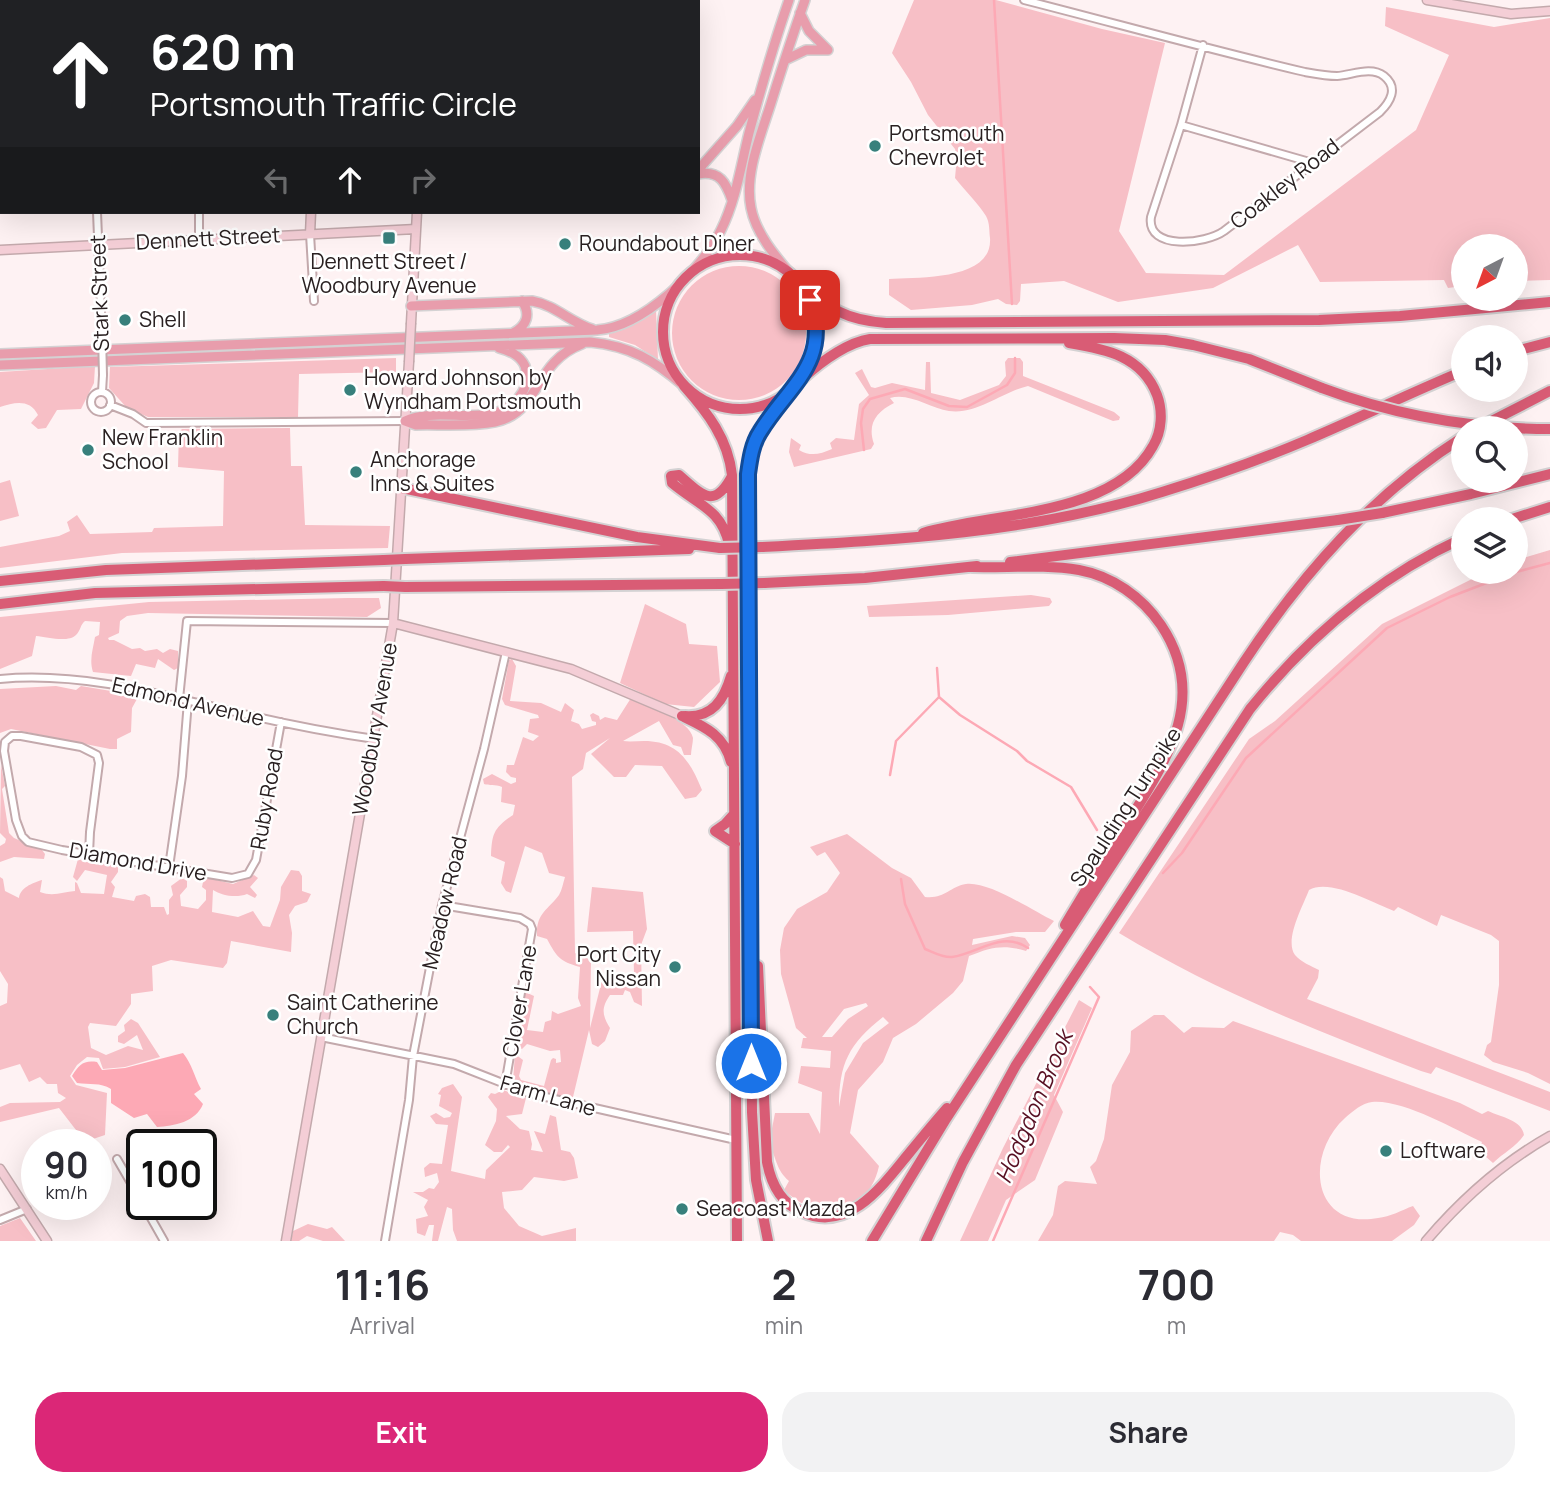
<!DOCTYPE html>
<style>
body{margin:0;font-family:Manrope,sans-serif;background:#f2f2f3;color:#2b2b33;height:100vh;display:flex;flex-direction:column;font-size:26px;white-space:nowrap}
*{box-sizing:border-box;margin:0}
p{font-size:23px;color:#7c7c81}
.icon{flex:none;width:38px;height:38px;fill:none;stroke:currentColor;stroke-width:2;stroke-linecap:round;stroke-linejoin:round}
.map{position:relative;height:1241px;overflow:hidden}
.drawer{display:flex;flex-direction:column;background:#fff;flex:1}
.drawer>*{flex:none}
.guide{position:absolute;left:0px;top:0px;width:700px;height:214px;box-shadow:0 7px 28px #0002;background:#202124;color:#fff;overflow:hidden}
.needle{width:46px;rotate:221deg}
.tools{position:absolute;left:1451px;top:234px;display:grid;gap:14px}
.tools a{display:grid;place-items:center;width:77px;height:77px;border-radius:50%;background:#fff;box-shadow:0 7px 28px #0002;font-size:35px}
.speed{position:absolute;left:21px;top:1129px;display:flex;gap:14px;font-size:35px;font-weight:700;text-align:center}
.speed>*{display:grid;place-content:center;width:91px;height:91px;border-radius:50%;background:#fff;box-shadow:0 7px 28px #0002;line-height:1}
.speed small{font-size:18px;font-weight:400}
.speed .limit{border:4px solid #111;border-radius:10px;background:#fff;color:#111}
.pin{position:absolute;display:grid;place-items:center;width:60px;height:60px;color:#fff;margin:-30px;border-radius:14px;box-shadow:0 4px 10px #0006}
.me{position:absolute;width:77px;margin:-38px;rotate:0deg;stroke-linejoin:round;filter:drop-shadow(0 0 5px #0008)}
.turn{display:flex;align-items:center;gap:24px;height:147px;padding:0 35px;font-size:32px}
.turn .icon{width:91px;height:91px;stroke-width:2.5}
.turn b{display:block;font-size:49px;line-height:60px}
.lanes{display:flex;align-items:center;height:66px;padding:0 35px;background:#0003;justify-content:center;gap:35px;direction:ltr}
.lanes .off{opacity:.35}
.eta{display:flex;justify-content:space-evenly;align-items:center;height:119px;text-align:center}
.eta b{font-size:42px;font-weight:700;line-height:49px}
.action{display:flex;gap:14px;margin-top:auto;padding:14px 35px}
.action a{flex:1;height:80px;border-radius:28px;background:#db2777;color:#fff;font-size:28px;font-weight:700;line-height:80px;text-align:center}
.action a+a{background:#f2f2f3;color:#2b2b33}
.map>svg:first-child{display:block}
.green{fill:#f7bfc6;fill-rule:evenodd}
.water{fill:#fda9b5}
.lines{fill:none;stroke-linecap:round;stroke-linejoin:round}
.stream{stroke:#fda9b5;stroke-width:2.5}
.street-casing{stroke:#c3a9ac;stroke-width:10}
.secondary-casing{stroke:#c3a9ac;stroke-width:11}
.primary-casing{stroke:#d4d2d3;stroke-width:12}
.highway-casing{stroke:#d4d2d3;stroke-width:14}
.street{stroke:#fff;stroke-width:6}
.secondary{stroke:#f4ced6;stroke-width:8}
.primary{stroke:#e89dac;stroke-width:9}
.highway{stroke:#d95c75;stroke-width:10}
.street-bridge-casing{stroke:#c3a9ac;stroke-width:10;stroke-linecap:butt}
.secondary-bridge-casing{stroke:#c3a9ac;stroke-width:11;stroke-linecap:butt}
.highway-bridge-casing{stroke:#d4d2d3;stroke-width:14;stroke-linecap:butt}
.street-bridge{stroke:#fff;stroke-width:6}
.secondary-bridge{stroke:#f4ced6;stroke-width:8}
.highway-bridge{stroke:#d95c75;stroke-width:10}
.route-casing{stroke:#114b97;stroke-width:18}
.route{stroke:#1a73e8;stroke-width:12}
.poi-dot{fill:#38807c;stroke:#fff;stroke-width:2.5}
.labels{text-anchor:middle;stroke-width:5;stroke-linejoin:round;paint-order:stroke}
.poi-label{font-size:21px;fill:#292021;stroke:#fff;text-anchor:start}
.street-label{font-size:21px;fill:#292021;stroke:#fff}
.water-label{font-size:23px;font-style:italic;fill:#581023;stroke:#fff}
</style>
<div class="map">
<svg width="1550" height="1241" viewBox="0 0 1550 1241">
<rect width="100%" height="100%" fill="#fef2f3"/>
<path class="green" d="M914,0H996L1102,29L1165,43L1119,231L1146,273L1224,275L1416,130L1449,55L1385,26L1386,7L1494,27L1550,18V280L1516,281V247H1463V286L1448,288L1444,280L1320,282L1298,245L1213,288L1118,302L1064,281L1021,284L1020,301L1017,305L1006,304L998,299L972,305L911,310L889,295V279C918,277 993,281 990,238C989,231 990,223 986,216C978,203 965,191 955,178L957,156L955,149L928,115L911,82L892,53Z
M672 333a67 67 0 1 1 134 0a67 67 0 1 1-134 0Z
M656,310L658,360L635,345L609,337V333L631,325L652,311Z
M396,358V372L299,374L298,417H148L127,408L109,388L110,367Z
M1008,358H1020L1023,362V376L1114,412L1120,417L1119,420L1113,421L1028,386C1002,392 977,415 949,411C930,408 909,392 890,398L894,403C876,412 867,424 874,444L871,449L794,467L789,452L791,438L801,445L799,450C811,457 820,454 832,449L830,443L836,438L854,440L859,404L869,395L855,373L862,369L871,387L875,388L892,383L925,390L926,362H930L931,393L960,400L999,385L1006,376L1005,362Z
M95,366L94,383L81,409L57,410L46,428L38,429L31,423L38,415C30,399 15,402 0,407V372Z
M290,428L291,466H302L305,525L390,526L388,548L122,553L0,568V547L59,536L70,531L67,522L77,515L90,534L152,532L154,528L223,526L224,471L178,467L179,432L182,429Z
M10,480L19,516L0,521V483Z
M1550,550V1084L1528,1073L1493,1062L1484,1055L1487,1045L1491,1042L1499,985V941L1491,935L1441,915L1437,926L1398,907L1394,911C1373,903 1330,878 1309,890C1303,906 1284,940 1295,955C1301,962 1311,966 1319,970L1318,978L1307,999L1550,1092V1111L1436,1067L1431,1074L1421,1071C1315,1030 1217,992 1119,933L1249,739L1275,721L1382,624L1486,572H1516V560Z
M1031,595L1050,598L1052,602L1049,606L948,615L869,617L867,606Z
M348,598H379L381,608L367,617L148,613L127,616L120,621L119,633L108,638L109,640H114L132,649L140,648L145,651L157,649L163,653L170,649L178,651V668L174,670L158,659L155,668L136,664L131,676L93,672C89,660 93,649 95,637L99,635L100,622L85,621C80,625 81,630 76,635C68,643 47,637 36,636L32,656L0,669V617L149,602Z
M645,604L686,624L689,644L717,646L720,682L694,707L665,704L620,683Z
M512,659L516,666L510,701L541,703L561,712L565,703L574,710L571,721L579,724L582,729L596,725V722L592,721L590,715L593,713L599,716L600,720L605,717L617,720L631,698C647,706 690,720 693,738C693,743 691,750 691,755H684L681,747L673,745L659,721L623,741C630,742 637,741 644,741C678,741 690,761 702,790L696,797L685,799L662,766L635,765L626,777H614L591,754L610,738L586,753L583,769L572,777L575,953L591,960L590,1028L602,980L620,979L634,974L633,931L587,932L592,887L643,892L647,929L641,945L642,1006L634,1002L630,992L625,990L623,995H610C601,1008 602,1015 610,1028L605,1041L598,1047L592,1044L589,1030L573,1097L558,1096L513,1081L515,1054L523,1060L519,1076L521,1080L544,1086L551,1060L553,1058L556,1059V1063L561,1062L560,1050L550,1051L527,1044L522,1049L515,1048L525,992L534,996L527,1030L543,1032L545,1022L551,1020L552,1011L558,1014L581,1006L578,998L580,967C559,961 557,957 547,939L537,936C536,913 547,911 559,895C562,890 563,883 565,877L549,873L542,853L525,846L511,893L506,891L501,883L505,862L491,856C492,833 494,828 513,815L515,805L501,802L502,787C495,784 489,786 484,784L483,779L492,774L511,784L516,782V778L511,777L506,772L507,765H514L523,737L533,741L539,736L528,732L530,719L539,718L538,715L505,705L502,699L509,660Z
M56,686L76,690L81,686L129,694L137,699L132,708L131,732L117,739V749H110L11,729L0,733V689Z
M1,765L5,786L2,789L9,833L14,838L42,850L45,854L44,859L14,857L0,862V846L5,843L6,839L0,833Z
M847,834L892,868L911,878L925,897C945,899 949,887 966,884C989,881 1033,911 1054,921L1045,932H1016L973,939L972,945L1012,936L1025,938L1030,945L1026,951C1004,944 991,947 969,956L963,981L953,993L916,1024L893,1038L883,1062L858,1090L850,1133L879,1166C868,1216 819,1224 784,1190L789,1181C776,1170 777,1159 769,1144L775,1113H809L820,1134L822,1092L798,1083L801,1066L830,1068L831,1051L801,1048L803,1038H807L796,1028L781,974L780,950L784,928L797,909L827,892L840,873L825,852L817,856L810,847ZM866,1003L868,1006L848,1019L832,1037H822L844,1009ZM883,1017L889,1023L863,1043L845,1073L839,1107C839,1063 849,1044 883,1017Z
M78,859L118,866V872L111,882L115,887L112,897L134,901L136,896L145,894L150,897L151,907H164L167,915L169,914V900L173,895L171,886L182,878L187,881V887L180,895L181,906L198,909L206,900V890L202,887L204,877L233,884L254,875L258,878L250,887L257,895L255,898L247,894C237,898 222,896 213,890L212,912L238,917L253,911L263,926L270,927L280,900L281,887L291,870L299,871L302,876V891L311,894L307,902L295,906L289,915L292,933L291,952L231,941L227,963L223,968L171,960L152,966L153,991L131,994V1004L116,1026L90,1023L88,1027L91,1048L106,1055L128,1046L143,1050L137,1035L124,1044L118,1042V1036L125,1031L124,1025L131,1019L138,1023L160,1057L125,1067L103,1069L99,1058L87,1057L77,1065L70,1076L76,1085L107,1093L105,1135L90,1140L76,1130L59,1108L0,1122V1107L10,1103L60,1102L66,1098L58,1093L57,1084H47L40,1077L29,1082L20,1064L0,1070V1006L7,1003L8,984L0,971V877L3,879L5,891L19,898C20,888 32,883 42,880L40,892C53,897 63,892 75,891V882L77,883L81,893L104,894L107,875L85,870L77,881L73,877Z
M1079,1000L1092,1008L1054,1095L1063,1112L1035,1180L1006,1200L988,1241H960L1003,1148Z
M1154,1015H1164L1184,1033L1192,1027L1224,1028L1233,1021L1460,1103L1482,1114L1488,1111C1501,1117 1522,1120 1524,1135C1516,1147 1503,1153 1493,1163L1485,1156L1480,1147L1482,1142C1454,1129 1402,1099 1372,1102C1362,1103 1353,1111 1345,1118C1304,1155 1312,1230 1378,1218C1390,1217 1402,1210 1413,1206L1420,1216L1414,1225L1392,1241H1301L1293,1235L1280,1232L1274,1241H1038L1053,1215L1058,1186L1065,1181L1097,1184L1090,1167L1096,1161L1104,1139L1112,1085L1130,1052L1131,1031Z
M453,1084L462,1097L451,1171L485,1179L486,1170L510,1147L508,1145L502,1152H494L485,1145L496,1121L497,1109L488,1097L491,1093L495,1094L503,1090L526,1098L522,1114L506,1116L520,1129L529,1131L532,1144L531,1150L543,1152L534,1131L545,1134L550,1115L556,1117L561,1150L570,1152L574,1158L578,1178L564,1181L534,1177L522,1190L502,1192L504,1208L519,1226L542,1236L576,1228V1241H457L453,1230L452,1209L447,1207L438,1241H432L434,1225H429L425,1236L417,1233L416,1219L428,1216L424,1207L428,1200L413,1192H423L429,1188L434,1189L439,1182L437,1173L425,1177L424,1168L430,1163L442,1164L448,1125L436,1124L430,1116L436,1113L444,1118L450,1117L452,1113L439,1106L441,1095L438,1094L442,1088Z
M20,1218L36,1241H0V1226Z
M308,1224L327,1229L332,1227L345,1241H323L307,1236L299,1241H291L293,1231Z"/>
<path class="water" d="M183,1053C192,1064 194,1076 201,1089L194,1094L203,1104C196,1122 174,1126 157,1127L147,1114L134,1118L111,1103V1089C100,1082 90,1085 77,1083L72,1076C79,1065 83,1060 97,1062L102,1070L125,1068Z"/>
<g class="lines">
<path class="stream" d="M994,0L1012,304
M864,450L861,423L863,409L870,399L905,389L949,406L967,407L1007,385L1015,373V358
M1516,572L1550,563
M939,697L960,715L1017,751L1027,761L1071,787L1097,830
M890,775L896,741L939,697L937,668
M1163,873L1182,853L1246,758L1387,628L1450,597L1515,572
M901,879L905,904L925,949C933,952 943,958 952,957C979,953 1002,930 1028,948
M993,1241L1099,997L1090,987"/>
<g class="street-casing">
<path id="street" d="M52,0V2
M1024,0C1118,24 1211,50 1305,72C1316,74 1326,76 1337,76C1352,75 1371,66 1384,76C1399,88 1390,102 1380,112L1224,231C1206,244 1146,251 1151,217L1181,125L1203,45
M124,2L129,0
M285,2L296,0
M499,2V0
M1181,125L1313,163
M0,147H2
M97,212L102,336
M310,234L314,301
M199,240V212
M102,392L103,375
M91 402a10 10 0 1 1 20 0a10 10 0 1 1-20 0Z
M110,405L133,414L146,423L405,421
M0,679C77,672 153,692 227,710C276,722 325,732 375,739
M179,699L187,621L393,623
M89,854L90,832L99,763L97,755L81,747L21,736H12L5,742L4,751L16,820L22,836L28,842L62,850L232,878L248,874L256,860L281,722
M169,867L182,776L188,701
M442,905L520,918L530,924L532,929L505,1085
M321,1037L454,1064L528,1093L736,1140
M117,1159L142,1202
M143,1204L164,1241
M0,1220L27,1209
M385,1241L409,1100L413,1056L442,905L484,749L506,652"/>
</g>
<g class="secondary-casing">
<path id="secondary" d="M305,0V2
M426,0L427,2
M1427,0L1511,14L1550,11
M310,234L311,212
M0,250L416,229
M411,323L417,212
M393,623L571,669L682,716
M0,1169L47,1241
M286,1241L393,623L409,362
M1426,1241C1461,1200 1502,1163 1550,1136"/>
</g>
<g class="primary-casing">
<path id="primary" d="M800,13L809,31L828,50
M785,60L806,50H828
M698,170L737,126L755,100
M698,174C720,170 726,183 732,200
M793,277C776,257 756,234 751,208C744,174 761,135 771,103C782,68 793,34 805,0
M411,306L532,301C555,305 570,322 592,329
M513,333C527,326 531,314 522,301
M0,354L597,330C643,327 702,270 721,230C736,200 741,165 749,133C761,88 774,43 789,0
M0,365L590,342C630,346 654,360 684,386
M405,421L416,425C439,424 488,428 507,418C541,402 537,361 582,344
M405,421C441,404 498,433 522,393C527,385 528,375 525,366C520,355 510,351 499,348"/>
</g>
<g class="highway-casing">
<path id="highway" d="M663 332a77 77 0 1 1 154 0a77 77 0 1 1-154 0Z
M800,284C831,309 845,320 886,323L1319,320L1400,316L1550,302
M1516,351L1550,342
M684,386C708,413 728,439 732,475L737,1241
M1478,428L1550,391
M1537,429H1550
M402,488L637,537L720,548
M1382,513L1471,494L1550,474
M1509,520L1550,507
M923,533C992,512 1114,517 1153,446C1162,431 1163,411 1157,395C1142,356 1106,349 1069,343
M729,544C721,509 698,505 672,483L671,476L679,475C702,495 714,510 732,476
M762,547C897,540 1032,533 1162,492C1211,477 1260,460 1307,440C1359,418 1410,393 1463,371
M405,559L689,549
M1010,562L1338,520
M972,567C1007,568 1044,564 1079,570C1112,576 1142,597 1161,625C1210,698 1166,762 1126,825C1106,858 1085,891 1065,925
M0,581L106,570L384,560
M764,583L865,578L977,566
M405,587L721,584
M0,604L95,593L384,586
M682,716C705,727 724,735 731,762
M685,716C712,718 724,700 731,676
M734,814L725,824L715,831L735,844
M758,966L767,1162C771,1183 780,1203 802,1212C847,1233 881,1188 906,1157C919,1141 933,1124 947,1108
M768,1241L756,1180L752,1112L747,499C747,479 748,459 756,440C770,403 830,345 870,339L1114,338L1165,340L1193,345L1249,359L1322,388
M872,1241L946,1119L1244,662C1303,573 1372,495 1463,437
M926,1241L963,1162L1016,1065L1250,709C1308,637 1378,577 1463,538"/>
</g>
<use href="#street" class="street"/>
<use href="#secondary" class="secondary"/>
<use href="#primary" class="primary"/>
<use href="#highway" class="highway"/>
<g class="street-bridge-casing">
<path id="street-bridge" d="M102,336L103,375"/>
</g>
<g class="secondary-bridge-casing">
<path id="secondary-bridge" d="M409,362L411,323"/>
</g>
<g class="highway-bridge-casing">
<path id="highway-bridge" d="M1322,388C1391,414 1463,427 1537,429
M1338,520L1382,513
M720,548L762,547
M384,560L405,559
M721,584L764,583
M384,586L405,587"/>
</g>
<use href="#street-bridge" class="street-bridge"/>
<use href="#secondary-bridge" class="secondary-bridge"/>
<use href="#highway-bridge" class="highway-bridge"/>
</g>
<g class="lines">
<g class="route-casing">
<path id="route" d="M751,1063L748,474C750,460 752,444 760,432C788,386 832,362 810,300"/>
</g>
<use href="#route" class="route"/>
</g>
<g class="poi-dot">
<circle cx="875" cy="146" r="7"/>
<rect x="382" y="231" width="14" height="14" rx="3.5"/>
<circle cx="565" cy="244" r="7"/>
<circle cx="125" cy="320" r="7"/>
<circle cx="350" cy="390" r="7"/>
<circle cx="88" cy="450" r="7"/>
<circle cx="356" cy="472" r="7"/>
<circle cx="675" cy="967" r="7"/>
<circle cx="273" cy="1015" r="7"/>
<circle cx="1386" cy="1151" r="7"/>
<circle cx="682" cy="1209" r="7"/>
</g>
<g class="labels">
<g class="poi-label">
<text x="889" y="141">Portsmouth<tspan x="889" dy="24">Chevrolet</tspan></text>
<text x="579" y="251">Roundabout Diner</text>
<text x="389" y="269" text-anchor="middle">Dennett Street /<tspan x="389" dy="24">Woodbury Avenue</tspan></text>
<text x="139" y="327">Shell</text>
<text x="364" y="385">Howard Johnson by<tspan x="364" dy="24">Wyndham Portsmouth</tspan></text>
<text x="102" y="445">New Franklin<tspan x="102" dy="24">School</tspan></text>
<text x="370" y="467">Anchorage<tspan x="370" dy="24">Inns &amp; Suites</tspan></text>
<text x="661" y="962" text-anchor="end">Port City<tspan x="661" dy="24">Nissan</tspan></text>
<text x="287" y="1010">Saint Catherine<tspan x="287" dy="24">Church</tspan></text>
<text x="1400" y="1158">Loftware</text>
<text x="696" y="1216">Seacoast Mazda</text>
</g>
<g class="street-label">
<text transform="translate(1285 184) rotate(-38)" y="7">Coakley Road</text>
<text transform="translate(208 239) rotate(-3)" y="7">Dennett Street</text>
<text transform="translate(100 293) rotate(-92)" y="7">Stark Street</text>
<text transform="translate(188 702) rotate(13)" y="7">Edmond Avenue</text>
<text transform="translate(375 729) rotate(-80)" y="7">Woodbury Avenue</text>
<text transform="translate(267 799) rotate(-80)" y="7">Ruby Road</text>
<text transform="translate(1126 807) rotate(-57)" y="7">Spaulding Turnpike</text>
<text transform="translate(138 862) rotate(10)" y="7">Diamond Drive</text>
<text transform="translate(445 903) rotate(-77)" y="7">Meadow Road</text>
<text transform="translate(520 1001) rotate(-80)" y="7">Clover Lane</text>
<text transform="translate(548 1096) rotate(16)" y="7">Farm Lane</text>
</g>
<g class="water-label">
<text transform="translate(1034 1107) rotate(-67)" y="8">Hodgdon Brook</text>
</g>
</g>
</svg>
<div class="tools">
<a><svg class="needle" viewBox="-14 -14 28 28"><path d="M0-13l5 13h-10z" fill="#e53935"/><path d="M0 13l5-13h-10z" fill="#7c7c81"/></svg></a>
<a><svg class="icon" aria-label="sound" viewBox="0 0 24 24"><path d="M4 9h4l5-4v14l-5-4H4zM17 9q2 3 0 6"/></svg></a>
<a><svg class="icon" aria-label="search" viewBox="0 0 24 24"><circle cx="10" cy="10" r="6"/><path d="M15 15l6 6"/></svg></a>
<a><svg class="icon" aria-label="layers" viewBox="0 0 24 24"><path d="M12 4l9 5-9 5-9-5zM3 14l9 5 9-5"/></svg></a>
</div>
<div class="speed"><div>90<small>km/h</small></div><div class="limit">100</div></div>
<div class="pin" style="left:810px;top:300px;background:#d93025"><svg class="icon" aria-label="arrive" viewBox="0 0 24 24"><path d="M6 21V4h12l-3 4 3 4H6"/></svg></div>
<svg class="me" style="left:751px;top:1063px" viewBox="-20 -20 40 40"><circle r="17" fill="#1a73e8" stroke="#fff" stroke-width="3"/><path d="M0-11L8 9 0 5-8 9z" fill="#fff"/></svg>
<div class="guide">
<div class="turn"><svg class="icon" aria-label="ahead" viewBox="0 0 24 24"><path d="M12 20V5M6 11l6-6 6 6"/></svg><div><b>620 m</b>Portsmouth Traffic Circle</div></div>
<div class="lanes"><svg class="icon off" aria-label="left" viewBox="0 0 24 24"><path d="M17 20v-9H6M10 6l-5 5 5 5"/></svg><svg class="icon" aria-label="ahead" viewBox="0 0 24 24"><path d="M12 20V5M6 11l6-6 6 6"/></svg><svg class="icon off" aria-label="right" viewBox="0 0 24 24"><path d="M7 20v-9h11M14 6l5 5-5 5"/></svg></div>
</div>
</div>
<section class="drawer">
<div class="eta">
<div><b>11:16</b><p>Arrival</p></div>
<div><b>2</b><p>min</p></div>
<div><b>700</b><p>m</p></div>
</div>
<div class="action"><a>Exit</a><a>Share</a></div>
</section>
